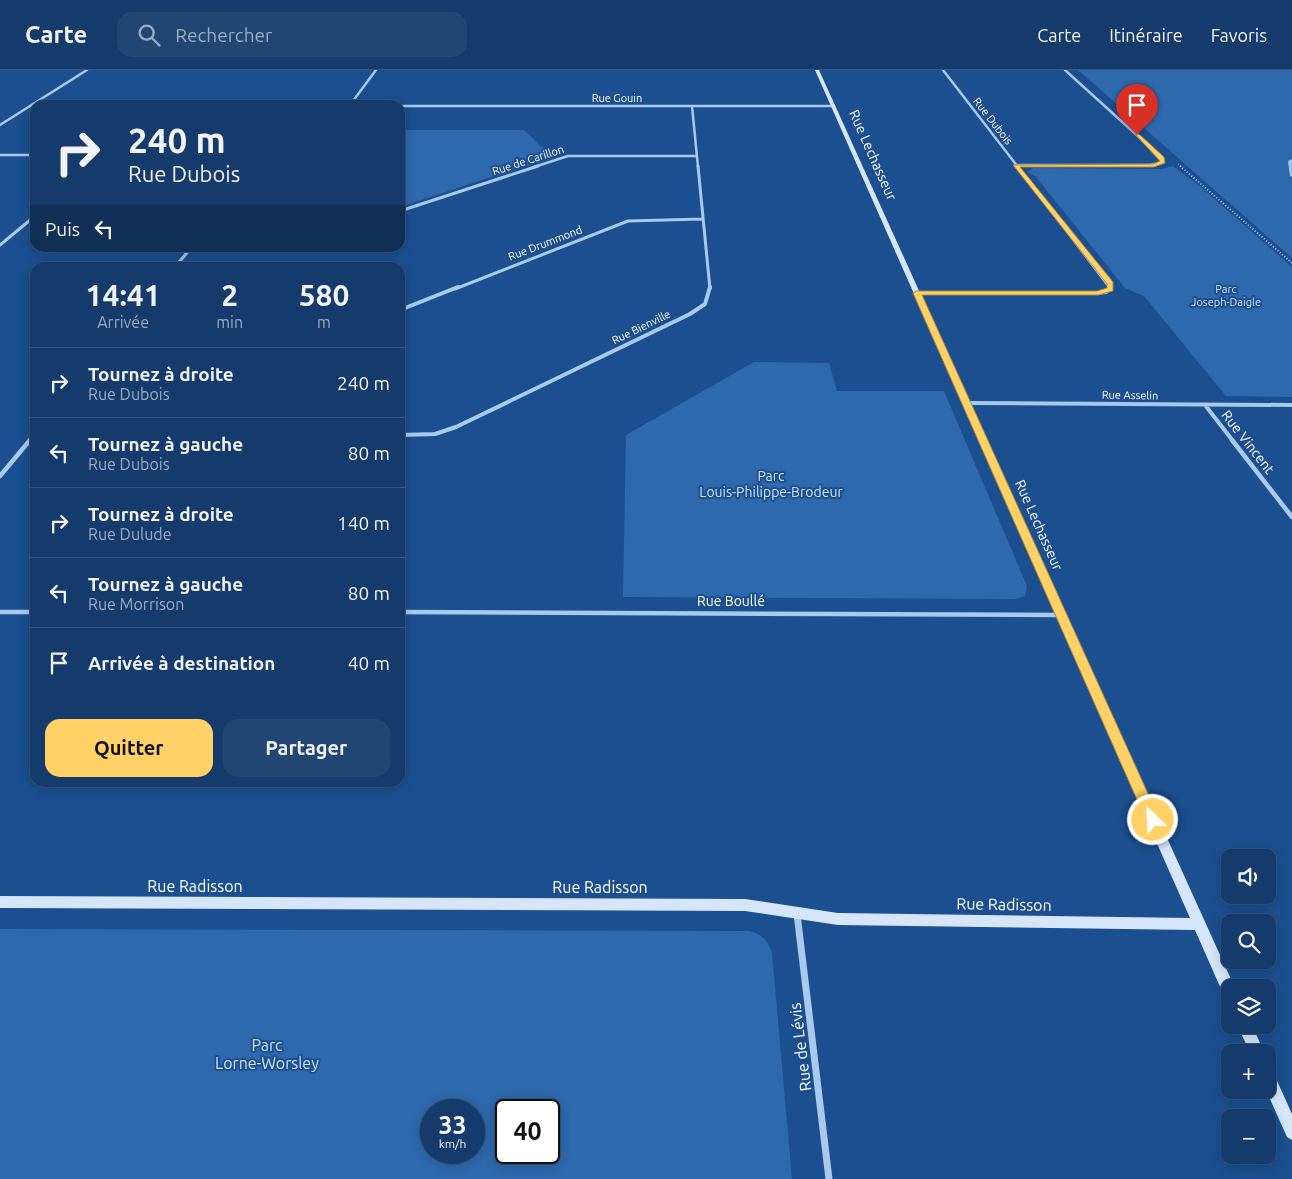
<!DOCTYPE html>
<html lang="fr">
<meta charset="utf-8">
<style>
body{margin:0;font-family:Ubuntu,sans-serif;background:#214673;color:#f1f3f6;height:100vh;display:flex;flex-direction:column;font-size:19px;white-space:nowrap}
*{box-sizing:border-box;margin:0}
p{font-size:16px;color:#9dadc1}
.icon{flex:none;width:28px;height:28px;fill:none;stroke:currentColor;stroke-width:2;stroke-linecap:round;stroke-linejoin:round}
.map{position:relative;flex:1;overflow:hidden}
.side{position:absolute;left:30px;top:192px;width:375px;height:525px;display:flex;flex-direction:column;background:#143b6b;border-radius:15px;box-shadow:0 2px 12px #0003,0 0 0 1px #33557e}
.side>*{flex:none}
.banner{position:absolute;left:30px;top:30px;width:375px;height:152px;border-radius:15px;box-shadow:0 2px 12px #0003,0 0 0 1px #33557e;background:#143b6b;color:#f1f3f6;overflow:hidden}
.fabs{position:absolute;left:1221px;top:779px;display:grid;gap:10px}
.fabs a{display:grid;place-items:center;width:55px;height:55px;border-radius:10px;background:#143b6b;box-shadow:0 2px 12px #0003,0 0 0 1px #33557e;font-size:25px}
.speed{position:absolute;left:420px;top:1029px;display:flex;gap:10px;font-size:25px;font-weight:700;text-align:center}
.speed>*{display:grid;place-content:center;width:65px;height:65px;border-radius:50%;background:#143b6b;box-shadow:0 2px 12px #0003,0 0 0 1px #33557e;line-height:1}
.speed small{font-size:12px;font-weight:400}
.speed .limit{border:2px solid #111;border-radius:8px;background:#fff;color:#111}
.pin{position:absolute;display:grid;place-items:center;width:42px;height:42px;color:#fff;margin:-51px -21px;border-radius:50% 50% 50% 0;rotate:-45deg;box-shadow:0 0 5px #0007}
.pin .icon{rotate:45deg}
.me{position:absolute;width:55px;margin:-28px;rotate:336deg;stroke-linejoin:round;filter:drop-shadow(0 0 4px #0008)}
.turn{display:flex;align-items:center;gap:18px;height:105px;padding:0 15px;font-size:22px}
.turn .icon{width:65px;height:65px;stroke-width:2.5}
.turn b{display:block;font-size:35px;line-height:42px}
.then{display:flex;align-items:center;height:48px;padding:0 15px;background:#0003;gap:10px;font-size:19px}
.eta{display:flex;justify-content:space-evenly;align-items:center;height:85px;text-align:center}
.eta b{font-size:30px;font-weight:700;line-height:35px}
.button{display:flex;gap:10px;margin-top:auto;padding:10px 15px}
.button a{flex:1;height:58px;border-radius:15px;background:#ffd166;color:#111;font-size:20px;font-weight:700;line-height:58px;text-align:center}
.button a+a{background:#214673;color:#f1f3f6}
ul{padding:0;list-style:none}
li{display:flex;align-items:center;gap:15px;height:70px;padding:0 15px;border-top:1px solid #33557e}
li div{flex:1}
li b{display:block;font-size:19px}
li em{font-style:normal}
header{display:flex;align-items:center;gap:30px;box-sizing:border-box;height:70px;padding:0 25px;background:#143b6b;border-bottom:1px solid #33557e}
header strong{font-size:24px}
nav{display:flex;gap:28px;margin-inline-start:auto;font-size:18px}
.search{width:350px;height:45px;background:#214673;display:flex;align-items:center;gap:12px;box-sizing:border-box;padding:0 18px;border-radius:15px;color:#9dadc1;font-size:19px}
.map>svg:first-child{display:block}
.green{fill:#2e69ad;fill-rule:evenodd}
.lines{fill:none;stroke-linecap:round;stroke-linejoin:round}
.stream{fill:#9cc4f0;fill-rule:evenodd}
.path-far1{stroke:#a9c9ee;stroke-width:1;stroke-dasharray:1 2;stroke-linecap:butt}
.path{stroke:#a9c9ee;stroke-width:2;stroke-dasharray:1 2;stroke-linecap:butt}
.street-far4{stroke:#a9c9ee;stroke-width:2.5}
.street-far3{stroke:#a9c9ee;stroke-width:3}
.street-far2{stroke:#a9c9ee;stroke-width:4}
.street-far1{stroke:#a9c9ee;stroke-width:4.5}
.street{stroke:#a9c9ee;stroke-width:7}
.secondary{fill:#d6e6fa;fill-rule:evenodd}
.route{fill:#ffd166;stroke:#a68842}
.labels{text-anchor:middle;stroke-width:4;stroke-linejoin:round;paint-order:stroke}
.far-street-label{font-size:11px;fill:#fff;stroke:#1b4f8f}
.far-park-label{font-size:11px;fill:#cfe3fa;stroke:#1b4f8f}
.street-label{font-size:14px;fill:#fff;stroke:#1b4f8f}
.park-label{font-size:14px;fill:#cfe3fa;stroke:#1b4f8f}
.near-street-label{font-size:16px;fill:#fff;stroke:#1b4f8f}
.near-park-label{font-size:16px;fill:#cfe3fa;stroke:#1b4f8f}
</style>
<header>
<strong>Carte</strong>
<div class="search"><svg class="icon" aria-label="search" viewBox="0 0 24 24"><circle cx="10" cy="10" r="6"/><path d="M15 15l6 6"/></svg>Rechercher</div>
<nav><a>Carte</a><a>Itinéraire</a><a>Favoris</a></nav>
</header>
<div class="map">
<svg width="1292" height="1109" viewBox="0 0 1292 1109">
<rect width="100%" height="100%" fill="#1b4f8f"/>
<path class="green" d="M1078,0H1292V188Z
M400,60H524L552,87L400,137Z
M1173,96L1201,117L1292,197V327L1226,326L1144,226L1125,218L1036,107L1027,102L1033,98L1161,99Z
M754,292L829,293L837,321H944L1027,516L1025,526L1016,529L623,527L626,365Z
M0,859L749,861C762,864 768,870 772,883L792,1109H0ZM431,1040H474V1082H431ZM506,1040H549V1082H506Z"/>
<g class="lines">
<path class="stream" d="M1292,89V107L1290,106L1288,91Z"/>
<path class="path-far1" d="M1178,94L1182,97"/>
<path class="path" d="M1180,96L1292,193"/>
<path class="street-far4" d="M943,0L1018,97
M350,35L376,0
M400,36H834
M692,36L698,97
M0,55L87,0
M0,85H35
M1016,95H1150L1163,92L1162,88L1065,0
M534,97L568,86H697"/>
<path class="street-far3" d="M698,96L710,219
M1017,96L1111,219
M400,141L538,96
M0,175L35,146
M174,198L191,178
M455,219L628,151L702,149"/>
<path class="street-far2" d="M917,223H1098L1106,222L1111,217
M400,240L458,217
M967,333L1292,335
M1205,335L1233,371
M400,365L435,364L456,357L690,244L705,234L710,217
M29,371L35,364"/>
<path class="street-far1" d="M1232,370L1292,447
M0,406L30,370
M0,542H35
M400,542L1061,545"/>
<path class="street" d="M797,844L829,1109"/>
<path class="secondary" d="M815,0H819L1235,918H1230V930L1225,928L1195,860L838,855L745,841L0,838V826L745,829L838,843L1190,848Z
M1237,955H1252L1264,982H1250Z
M1268,1000L1273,1002L1292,1044V1070L1287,1067L1266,1020H1268Z"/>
</g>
<path class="route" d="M1135,64H1139L1164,87L1165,93L1154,97H1020L1113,212V221L1098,225H922L1160,750L1158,754H1148L1146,750L913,223L917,221H1097L1107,218V214L1013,95L1153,94L1160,91Z"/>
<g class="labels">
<g class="far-street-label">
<text x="617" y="32">Rue Gouin</text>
<text transform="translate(993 51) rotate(52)" y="4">Rue Dubois</text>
<text transform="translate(528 90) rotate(-18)" y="4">Rue de Carillon</text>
<text transform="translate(545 173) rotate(-21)" y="4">Rue Drummond</text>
<text transform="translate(641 257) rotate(-26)" y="4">Rue Bienville</text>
<text transform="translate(1130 325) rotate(1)" y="4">Rue Asselin</text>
</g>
<g class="far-park-label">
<text x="1226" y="223">Parc<tspan x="1226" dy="13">Joseph-Daigle</tspan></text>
</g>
<g class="street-label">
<text transform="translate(873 85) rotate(66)" y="5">Rue Lechasseur</text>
<text transform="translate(1248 372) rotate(52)" y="5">Rue Vincent</text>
<text transform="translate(1039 455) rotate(66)" y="5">Rue Lechasseur</text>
<text x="731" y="536">Rue Boullé</text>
</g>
<g class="park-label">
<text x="771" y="411">Parc<tspan x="771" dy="16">Louis-Philippe-Brodeur</tspan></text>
</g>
<g class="near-street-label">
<text x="195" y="822">Rue Radisson</text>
<text x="600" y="823">Rue Radisson</text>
<text transform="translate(1004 834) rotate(1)" y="6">Rue Radisson</text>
<text transform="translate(800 977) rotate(-97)" y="6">Rue de Lévis</text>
</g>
<g class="near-park-label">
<text x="267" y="981">Parc<tspan x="267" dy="18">Lorne-Worsley</tspan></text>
</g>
</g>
</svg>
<div class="fabs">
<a><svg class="icon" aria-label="sound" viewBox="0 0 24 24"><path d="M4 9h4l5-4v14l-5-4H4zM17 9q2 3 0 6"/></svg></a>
<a><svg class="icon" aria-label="search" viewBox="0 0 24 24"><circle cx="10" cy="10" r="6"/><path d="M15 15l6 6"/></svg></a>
<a><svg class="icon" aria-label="layers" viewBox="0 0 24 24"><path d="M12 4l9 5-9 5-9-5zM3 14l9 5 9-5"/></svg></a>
<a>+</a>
<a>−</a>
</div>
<div class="speed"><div>33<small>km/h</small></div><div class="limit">40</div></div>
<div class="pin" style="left:1137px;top:65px;background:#d93025"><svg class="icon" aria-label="arrive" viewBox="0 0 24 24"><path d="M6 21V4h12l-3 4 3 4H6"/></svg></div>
<svg class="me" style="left:1153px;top:750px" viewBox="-20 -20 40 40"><circle r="17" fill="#ffd166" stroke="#fff" stroke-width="3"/><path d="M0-11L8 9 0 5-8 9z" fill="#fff"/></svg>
<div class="banner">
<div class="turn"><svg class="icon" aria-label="right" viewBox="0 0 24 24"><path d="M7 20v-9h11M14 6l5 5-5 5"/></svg><div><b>240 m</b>Rue Dubois</div></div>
<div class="then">Puis<svg class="icon" aria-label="left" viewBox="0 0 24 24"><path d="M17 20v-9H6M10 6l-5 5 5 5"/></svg></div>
</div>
<section class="side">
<div class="eta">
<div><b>14:41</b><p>Arrivée</p></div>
<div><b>2</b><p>min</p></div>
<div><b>580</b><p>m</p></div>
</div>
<ul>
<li><svg class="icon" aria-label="right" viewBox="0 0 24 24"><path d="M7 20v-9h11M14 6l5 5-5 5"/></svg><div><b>Tournez à droite</b><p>Rue Dubois</p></div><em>240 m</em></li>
<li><svg class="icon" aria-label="left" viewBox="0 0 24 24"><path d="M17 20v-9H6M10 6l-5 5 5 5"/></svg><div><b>Tournez à gauche</b><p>Rue Dubois</p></div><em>80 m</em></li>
<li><svg class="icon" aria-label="right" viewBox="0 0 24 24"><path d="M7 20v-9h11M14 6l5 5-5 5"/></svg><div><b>Tournez à droite</b><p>Rue Dulude</p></div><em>140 m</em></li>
<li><svg class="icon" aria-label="left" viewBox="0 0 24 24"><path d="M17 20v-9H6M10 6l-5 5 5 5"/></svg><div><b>Tournez à gauche</b><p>Rue Morrison</p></div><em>80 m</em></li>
<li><svg class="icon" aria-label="arrive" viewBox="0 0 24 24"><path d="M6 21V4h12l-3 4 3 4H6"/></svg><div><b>Arrivée à destination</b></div><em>40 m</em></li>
</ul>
<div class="button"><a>Quitter</a><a>Partager</a></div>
</section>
</div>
